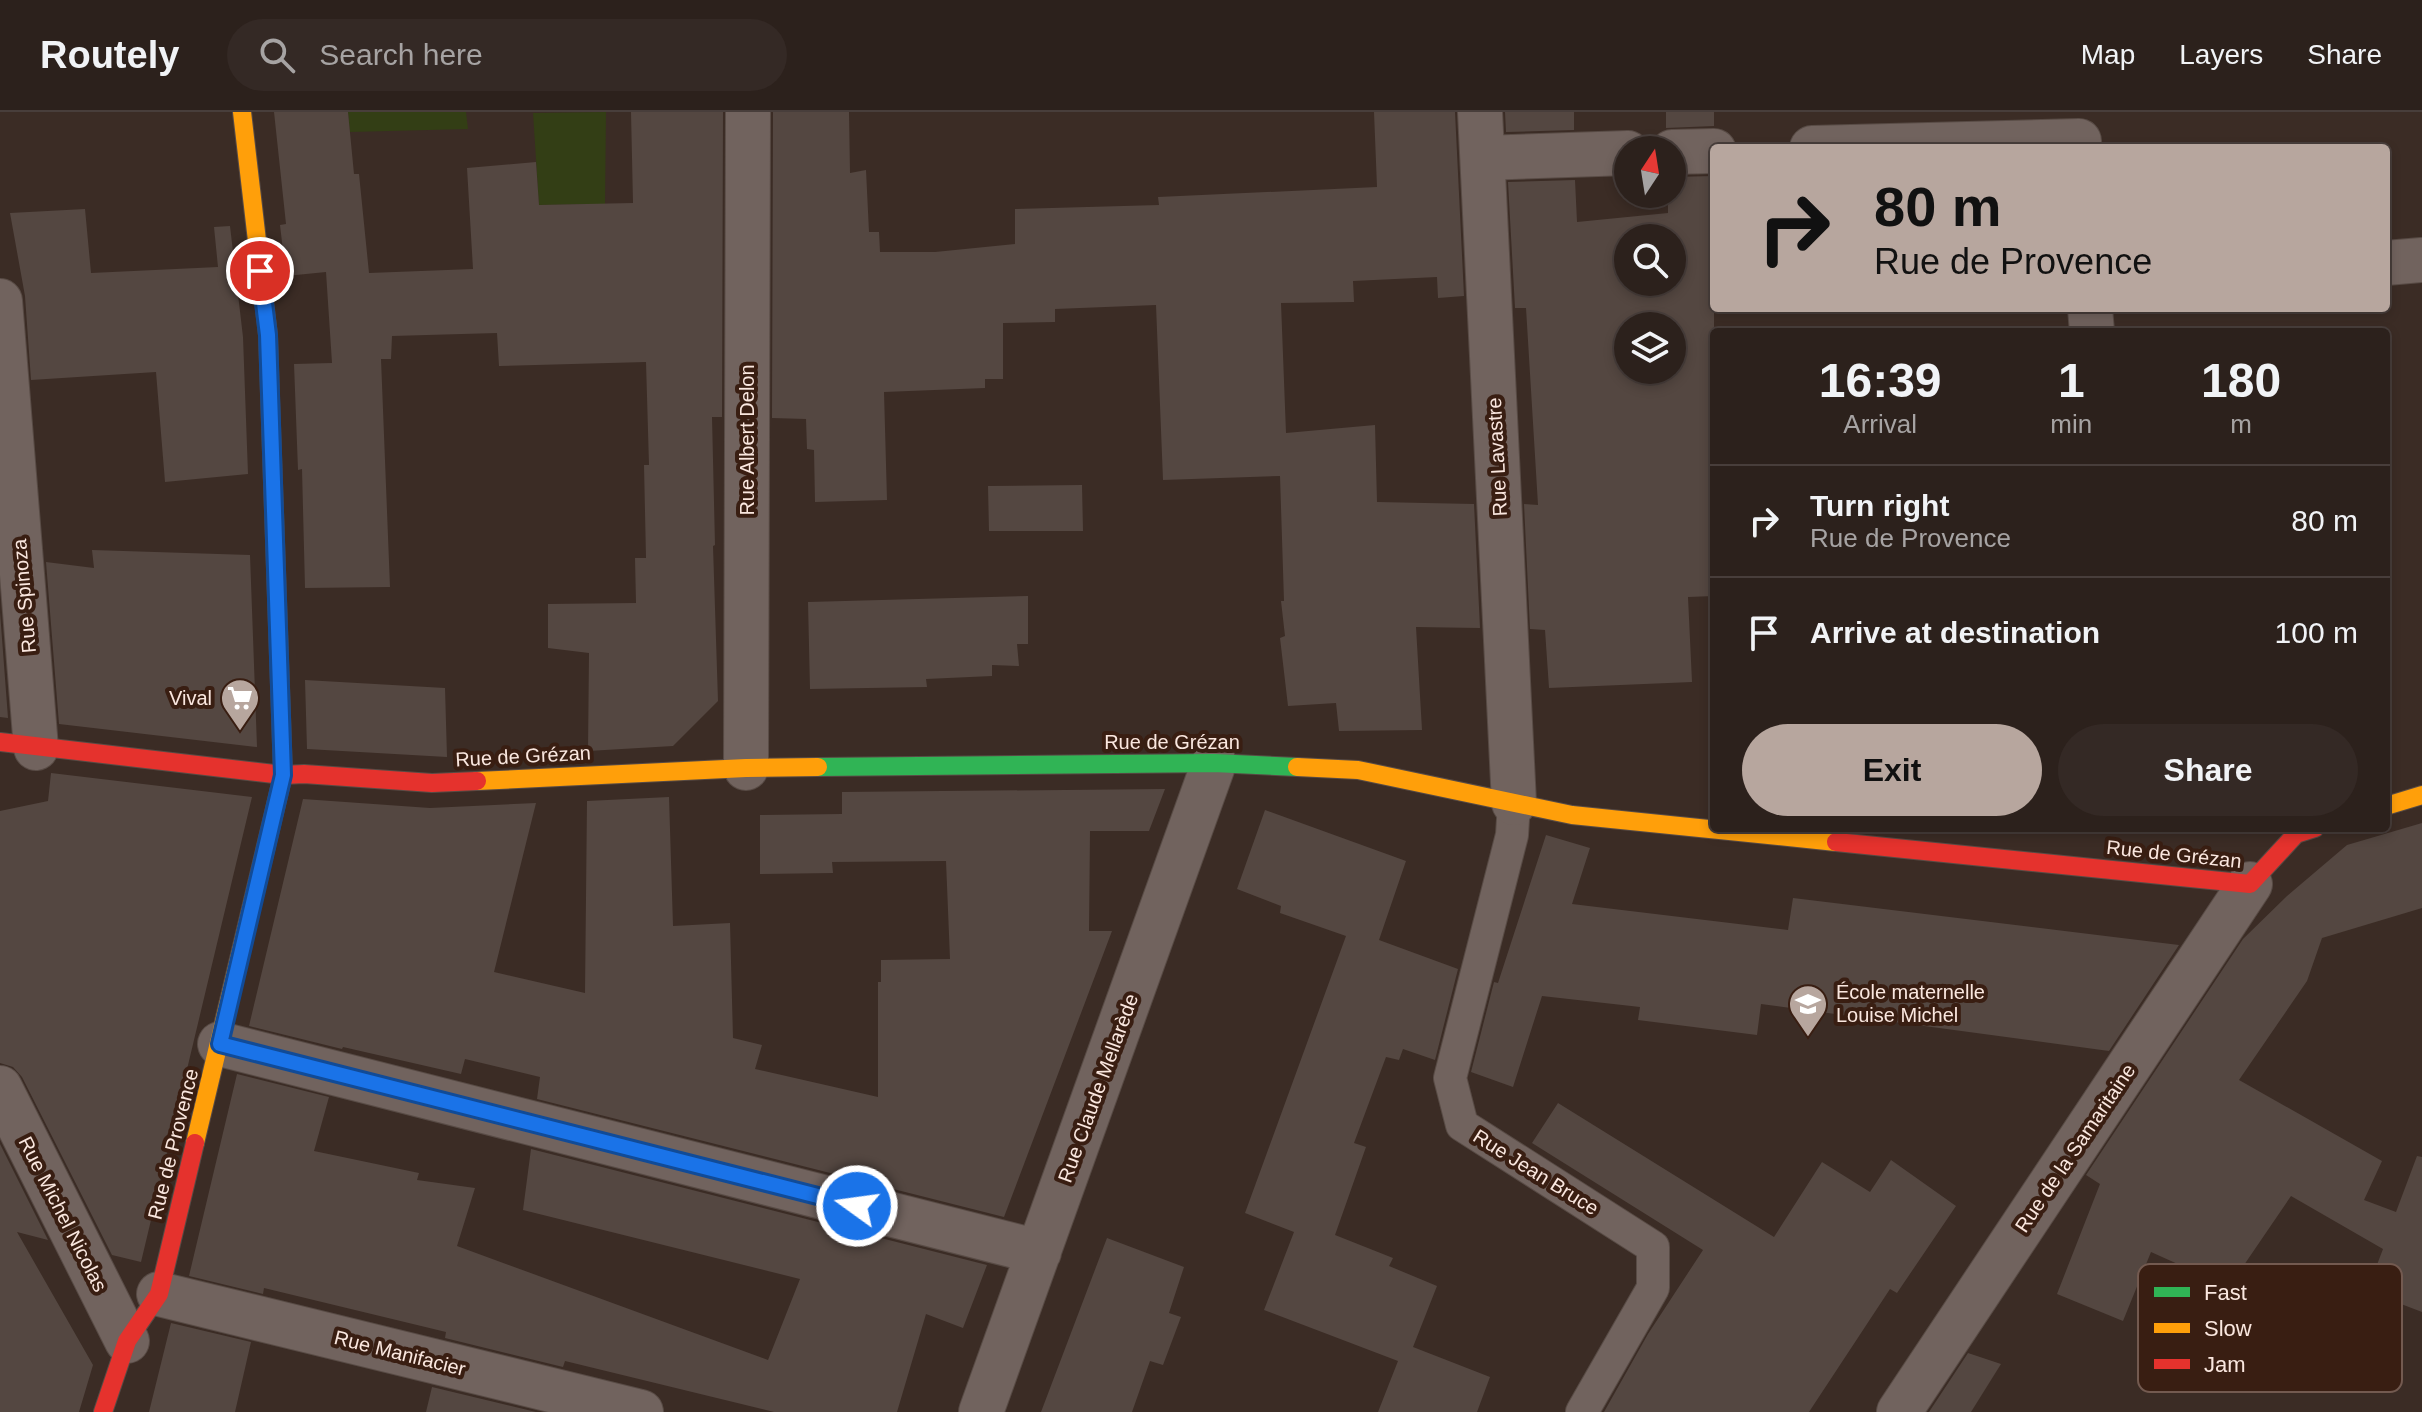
<!DOCTYPE html>
<meta charset="utf-8">
<style>
body{margin:0;font-family:Helvetica,sans-serif;background:#342925;color:#f1f3f6;height:100vh;display:flex;flex-direction:column;font-size:30px;white-space:nowrap}
*{box-sizing:border-box;margin:0}
p{font-size:26px;color:#a6a3a3}
.icon{flex:none;width:44px;height:44px;fill:none;stroke:currentColor;stroke-width:2;stroke-linecap:round;stroke-linejoin:round}
.map{position:relative;flex:1;overflow:hidden}
.drawer{position:absolute;left:1710px;top:216px;width:680px;height:504px;display:flex;flex-direction:column;background:#2c211c;border-radius:8px;box-shadow:0 4px 12px #0003,0 0 0 2px #483e3b}
.drawer>*{flex:none}
.hud{position:absolute;left:1710px;top:32px;width:680px;height:168px;border-radius:8px;box-shadow:0 4px 12px #0003,0 0 0 2px #483e3b;background:#b7a69e;color:#111;overflow:hidden}
.needle{width:52px;rotate:12deg}
.buttons{position:absolute;left:1614px;top:24px;display:grid;gap:16px}
.buttons a{display:grid;place-items:center;width:72px;height:72px;border-radius:50%;background:#2c211c;box-shadow:0 4px 12px #0003,0 0 0 2px #483e3b;font-size:40px}
.pin{position:absolute;display:grid;place-items:center;width:68px;height:68px;color:#fff;margin:-34px;border:4px solid #fff;border-radius:50%;box-shadow:0 2px 8px #0007}
.me{position:absolute;width:88px;margin:-44px;rotate:284deg;stroke-linejoin:round;filter:drop-shadow(0 0 6px #0008)}
.turn{display:flex;align-items:center;gap:28px;height:168px;padding:0 32px;font-size:36px}
.turn .icon{width:104px;height:104px;stroke-width:2.5}
.turn b{display:block;font-size:56px;line-height:68px}
.eta{display:flex;justify-content:space-evenly;align-items:center;height:136px;text-align:center}
.eta b{font-size:48px;font-weight:700;line-height:56px}
.primary-button{display:flex;gap:16px;margin-top:auto;padding:16px 32px}
.primary-button a{flex:1;height:92px;border-radius:48px;background:#b7a69e;color:#111;font-size:32px;font-weight:700;line-height:92px;text-align:center}
.primary-button a+a{background:#342925;color:#f1f3f6}
ul{padding:0;list-style:none}
li{display:flex;align-items:center;gap:24px;height:112px;padding:0 32px;border-top:2px solid #483e3b}
li div{flex:1}
li b{display:block;font-size:30px}
li em{font-style:normal}
header{display:flex;align-items:center;gap:48px;box-sizing:border-box;height:112px;padding:0 40px;background:#2c211c;border-bottom:2px solid #483e3b}
header strong{font-size:38px}
nav{display:flex;gap:44px;margin-inline-start:auto;font-size:28px}
.search{width:560px;height:72px;background:#342925;display:flex;align-items:center;gap:20px;box-sizing:border-box;padding:0 28px;border-radius:44px;color:#a6a3a3;font-size:30px}
.map>svg:first-child{display:block}
.green{fill:#333e15}
.building{fill:#544741;fill-rule:evenodd}
.lines{fill:none;stroke-linecap:round;stroke-linejoin:round}
.lane-casing{stroke:#584b45;stroke-width:34}
.street-casing{stroke:#584b45;stroke-width:46}
.fast-casing{stroke:#584b45;stroke-width:20}
.slow-casing{stroke:#584b45;stroke-width:20}
.jam-casing{stroke:#584b45;stroke-width:20}
.lane{stroke:#71635e;stroke-width:32}
.street{stroke:#71635e;stroke-width:44}
.fast{stroke:#30b455;stroke-width:18}
.slow{stroke:#ff9f0a;stroke-width:18}
.jam{stroke:#e5322d;stroke-width:18}
.route-casing{stroke:#114b97;stroke-width:20}
.route{stroke:#1a73e8;stroke-width:14}
.labels{text-anchor:middle;stroke-width:8;stroke-linejoin:round;paint-order:stroke}
.street-label{font-size:20px;fill:#fae7df;stroke:#391e12}
.poi-label{font-size:20px;fill:#fae7df;stroke:#391e12;text-anchor:end}
.key{fill:#391e12;stroke:#735a50;stroke-width:2}
.key-label{font-size:22px;fill:#fae7df}
</style>
<header>
<strong>Routely</strong>
<div class="search"><svg class="icon" aria-label="search" viewBox="0 0 24 24"><circle cx="10" cy="10" r="6"/><path d="M15 15l6 6"/></svg>Search here</div>
<nav><a>Map</a><a>Layers</a><a>Share</a></nav>
</header>
<div class="map">
<svg width="2422" height="1300" viewBox="0 0 2422 1300">
<rect width="100%" height="100%" fill="#3b2c25"/>
<path class="green" d="M348,0H466L468,17L350,20Z
M606,0L605,92L539,93L533,1Z"/>
<path class="building" d="M274,0H348L354,62H359L369,161L473,157L467,56L536,50L539,93L633,91L631,0H723L722,305H712L715,433L713,434L718,589L673,634L588,639L589,541L548,536V492L636,491L635,446H646L644,353H649L646,250L499,254L497,221L392,224L391,247H381L390,475L305,476L302,357L298,358L294,252L332,251L326,160L286,164L280,113L286,112Z
M773,0H849L850,61L866,58L869,120H879L880,140H935L1015,132V97L1159,93L1158,85L1377,75L1374,0H1455L1464,184L1438,186L1437,165L1353,169L1354,190L1281,191L1286,321L1375,313L1377,390L1474,392L1480,516L1416,515L1422,618L1339,619L1336,591L1288,594L1280,526L1285,524L1281,489H1284L1280,364L1163,368L1156,193L1055,197V210L1003,211V267H985V276L884,280L887,388L815,390L814,338L807,337L806,307L772,306Z
M1505,0H1574V18L1506,20Z
M1666,0H1714V14L1666,16Z
M1714,64V484L1688,485L1692,570L1549,576L1545,518L1530,517L1524,392L1538,393L1526,196H1515L1508,70L1575,68L1577,110L1668,101V82H1672V65ZM1628,126H1672V170H1628ZM1628,214H1672V258H1628Z
M85,97L91,161L218,155L214,115L230,114L243,225L248,362L165,370L156,260L31,268L25,184L10,101Z
M1082,373L1083,419H989L988,374Z
M92,438L250,443L257,635L59,612L46,450L94,456Z
M1028,484V532H1017L1019,554L992,553V564L926,567L927,575L810,577L808,490Z
M0,500L8,606L0,605Z
M305,568L445,576L447,645L307,637Z
M51,661L252,685L141,1150L112,1143L22,965L13,955L0,951V699L48,689Z
M1165,677L1149,719H1090L1089,819H1112L1004,1105L537,987L540,965L465,947L461,962L343,935L342,937L249,914L303,687L430,696L536,691L494,860L585,881L587,689L669,685L673,814L730,811L733,926L762,933L755,957L878,985V870H881V848L950,847L946,749L832,750L833,761L760,762V703L842,702V680Z
M1265,698L1406,749L1379,828L1458,857L1435,948L1403,937L1399,948L1386,945L1354,1031L1366,1035L1335,1123L1393,1146L1389,1154L1437,1174L1413,1235L1490,1265L1477,1300H1378L1398,1249L1264,1198L1294,1120L1245,1101L1346,824L1280,801L1281,794L1237,777Z
M2422,711V796L2322,826L2307,869L2239,968L2382,1049L2364,1088L2396,1100L2417,1044L2422,1045V1200L2367,1179L2383,1137L2291,1084L2229,1175L2151,1140L2123,1209L2057,1182L2100,1072L2086,1063L2243,827L2287,784L2347,733Z
M1546,723L1590,736L1572,792L1788,818L1793,786L2179,833L2109,939L1761,892L1757,923L1638,908L1640,895L1542,884L1513,975L1471,960L1494,870L1498,871Z
M237,962L329,985L314,1039L419,1061L417,1068L475,1076L457,1134L768,1248L800,1167L523,1098L531,1037L987,1153L963,1216L926,1202L897,1300H774L565,1249L563,1255L445,1226L446,1220L264,1176L263,1182L189,1164Z
M1558,991L1774,1125L1822,1050L1870,1080L1891,1048L1956,1094L1897,1181L1890,1177L1809,1300H1604L1648,1222L1703,1138L1532,1031Z
M0,1032L48,1128L17,1120L93,1253L79,1300H0Z
M1107,1126L1184,1155L1169,1201L1181,1205L1163,1253L1150,1249L1132,1300H1041Z
M171,1211L251,1230L235,1300H149Z
M1968,1241L2001,1252L1971,1300H1929Z
M432,1275L536,1300H426Z"/>
<g class="lines">
<g class="lane-casing">
<path id="lane" d="M1514,691L1512,723L1450,966L1462,1013L1653,1135V1176L1582,1300"/>
</g>
<g class="street-casing">
<path id="street" d="M1480,0L1514,691
M1812,36L2079,29
M1672,40L1714,39
M1483,46L1628,41
M2386,151L2422,148
M0,189L36,636
M2090,196L2092,220
M746,656L748,0
M220,932L1039,1140
M0,976L127,1229
M159,1182L641,1300
M981,1300L1214,651
M1899,1300L2250,772"/>
</g>
<g class="fast-casing">
<path id="fast" d="M818,655L1214,651L1297,655"/>
</g>
<g class="slow-casing">
<path id="slow" d="M242,0L268,223L270,284
M1297,655L1358,658L1572,703L1836,730
M477,669L746,656L818,655
M2386,694L2422,683
M195,1031L283,663L281,603"/>
</g>
<g class="jam-casing">
<path id="jam" d="M270,284L281,603
M0,630L283,663L304,662L432,671L477,669
M1836,730L2250,772L2296,722L2315,716
M103,1300L127,1229L159,1182L195,1031"/>
</g>
<use href="#lane" class="lane"/>
<use href="#street" class="street"/>
<use href="#fast" class="fast"/>
<use href="#slow" class="slow"/>
<use href="#jam" class="jam"/>
</g>
<g class="lines">
<g class="route-casing">
<path id="route" d="M260,159L268,223L283,663L220,932L857,1094"/>
</g>
<use href="#route" class="route"/>
</g>
<defs>
<g id="supermarket-pin" transform="scale(2)"><path d="M0 17L-7.5 6A9.5 9.5 0 1 1 7.5 6Z" fill="#b7a69e" stroke="#391e12"/><path d="M-6-5.5h2.5l.6 2H6L4.5 2H-2.5L-4.4-4H-6ZM-1.5 3.2a1.3 1.3 0 1 0 .1 0ZM3 3.2a1.3 1.3 0 1 0 .1 0Z" fill="#fff"/></g>
<g id="school-pin" transform="scale(2)"><path d="M0 17L-7.5 6A9.5 9.5 0 1 1 7.5 6Z" fill="#b7a69e" stroke="#391e12"/><path d="M0-5L7-2L0 1L-7-2ZM-4 1L0 2.5L4 1V4Q0 6-4 4Z" fill="#fff"/></g>
</defs>
<g fill-rule="evenodd">
<use href="#supermarket-pin" x="240" y="586"/>
<use href="#school-pin" x="1808" y="892"/>
</g>
<g class="labels">
<g class="street-label">
<text transform="translate(747 328) rotate(-90)" y="7">Rue Albert Delon</text>
<text transform="translate(1497 345) rotate(-93)" y="7">Rue Lavastre</text>
<text transform="translate(24 484) rotate(-95)" y="7">Rue Spinoza</text>
<text x="1172" y="637">Rue de Grézan</text>
<text transform="translate(523 644) rotate(-3)" y="7">Rue de Grézan</text>
<text transform="translate(2174 742) rotate(6)" y="7">Rue de Grézan</text>
<text transform="translate(1098 976) rotate(-70)" y="7">Rue Claude Mellarède</text>
<text transform="translate(173 1032) rotate(-76)" y="7">Rue de Provence</text>
<text transform="translate(2075 1036) rotate(-56)" y="7">Rue de la Samaritaine</text>
<text transform="translate(1536 1060) rotate(32)" y="7">Rue Jean Bruce</text>
<text transform="translate(63 1102) rotate(63)" y="7">Rue Michel Nicolas</text>
<text transform="translate(400 1241) rotate(14)" y="7">Rue Manifacier</text>
</g>
<g class="poi-label">
<text x="212" y="593">Vival</text>
<text x="1836" y="887" text-anchor="start">École maternelle<tspan x="1836" dy="23">Louise Michel</tspan></text>
</g>
</g>
<rect x="2138" y="1152" width="264" height="128" rx="12" class="key"/>
<rect x="2154" y="1175" width="36" height="10" fill="#30b455"/>
<rect x="2154" y="1211" width="36" height="10" fill="#ff9f0a"/>
<rect x="2154" y="1247" width="36" height="10" fill="#e5322d"/>
<g class="key-label">
<text x="2204" y="1188">Fast</text>
<text x="2204" y="1224">Slow</text>
<text x="2204" y="1260">Jam</text>
</g>
</svg>
<div class="buttons">
<a><svg class="needle" viewBox="-14 -14 28 28"><path d="M0-13l5 13h-10z" fill="#e53935"/><path d="M0 13l5-13h-10z" fill="#a6a3a3"/></svg></a>
<a><svg class="icon" aria-label="search" viewBox="0 0 24 24"><circle cx="10" cy="10" r="6"/><path d="M15 15l6 6"/></svg></a>
<a><svg class="icon" aria-label="layers" viewBox="0 0 24 24"><path d="M12 4l9 5-9 5-9-5zM3 14l9 5 9-5"/></svg></a>
</div>
<div class="pin" style="left:260px;top:159px;background:#d93025"><svg class="icon" aria-label="arrive" viewBox="0 0 24 24"><path d="M6 21V4h12l-3 4 3 4H6"/></svg></div>
<svg class="me" style="left:857px;top:1094px" viewBox="-20 -20 40 40"><circle r="17" fill="#1a73e8" stroke="#fff" stroke-width="3"/><path d="M0-11L8 9 0 5-8 9z" fill="#fff"/></svg>
<div class="hud">
<div class="turn"><svg class="icon" aria-label="right" viewBox="0 0 24 24"><path d="M7 20v-9h11M14 6l5 5-5 5"/></svg><div><b>80 m</b>Rue de Provence</div></div>
</div>
<section class="drawer">
<div class="eta">
<div><b>16:39</b><p>Arrival</p></div>
<div><b>1</b><p>min</p></div>
<div><b>180</b><p>m</p></div>
</div>
<ul>
<li><svg class="icon" aria-label="right" viewBox="0 0 24 24"><path d="M7 20v-9h11M14 6l5 5-5 5"/></svg><div><b>Turn right</b><p>Rue de Provence</p></div><em>80 m</em></li>
<li><svg class="icon" aria-label="arrive" viewBox="0 0 24 24"><path d="M6 21V4h12l-3 4 3 4H6"/></svg><div><b>Arrive at destination</b></div><em>100 m</em></li>
</ul>
<div class="primary-button"><a>Exit</a><a>Share</a></div>
</section>
</div>
